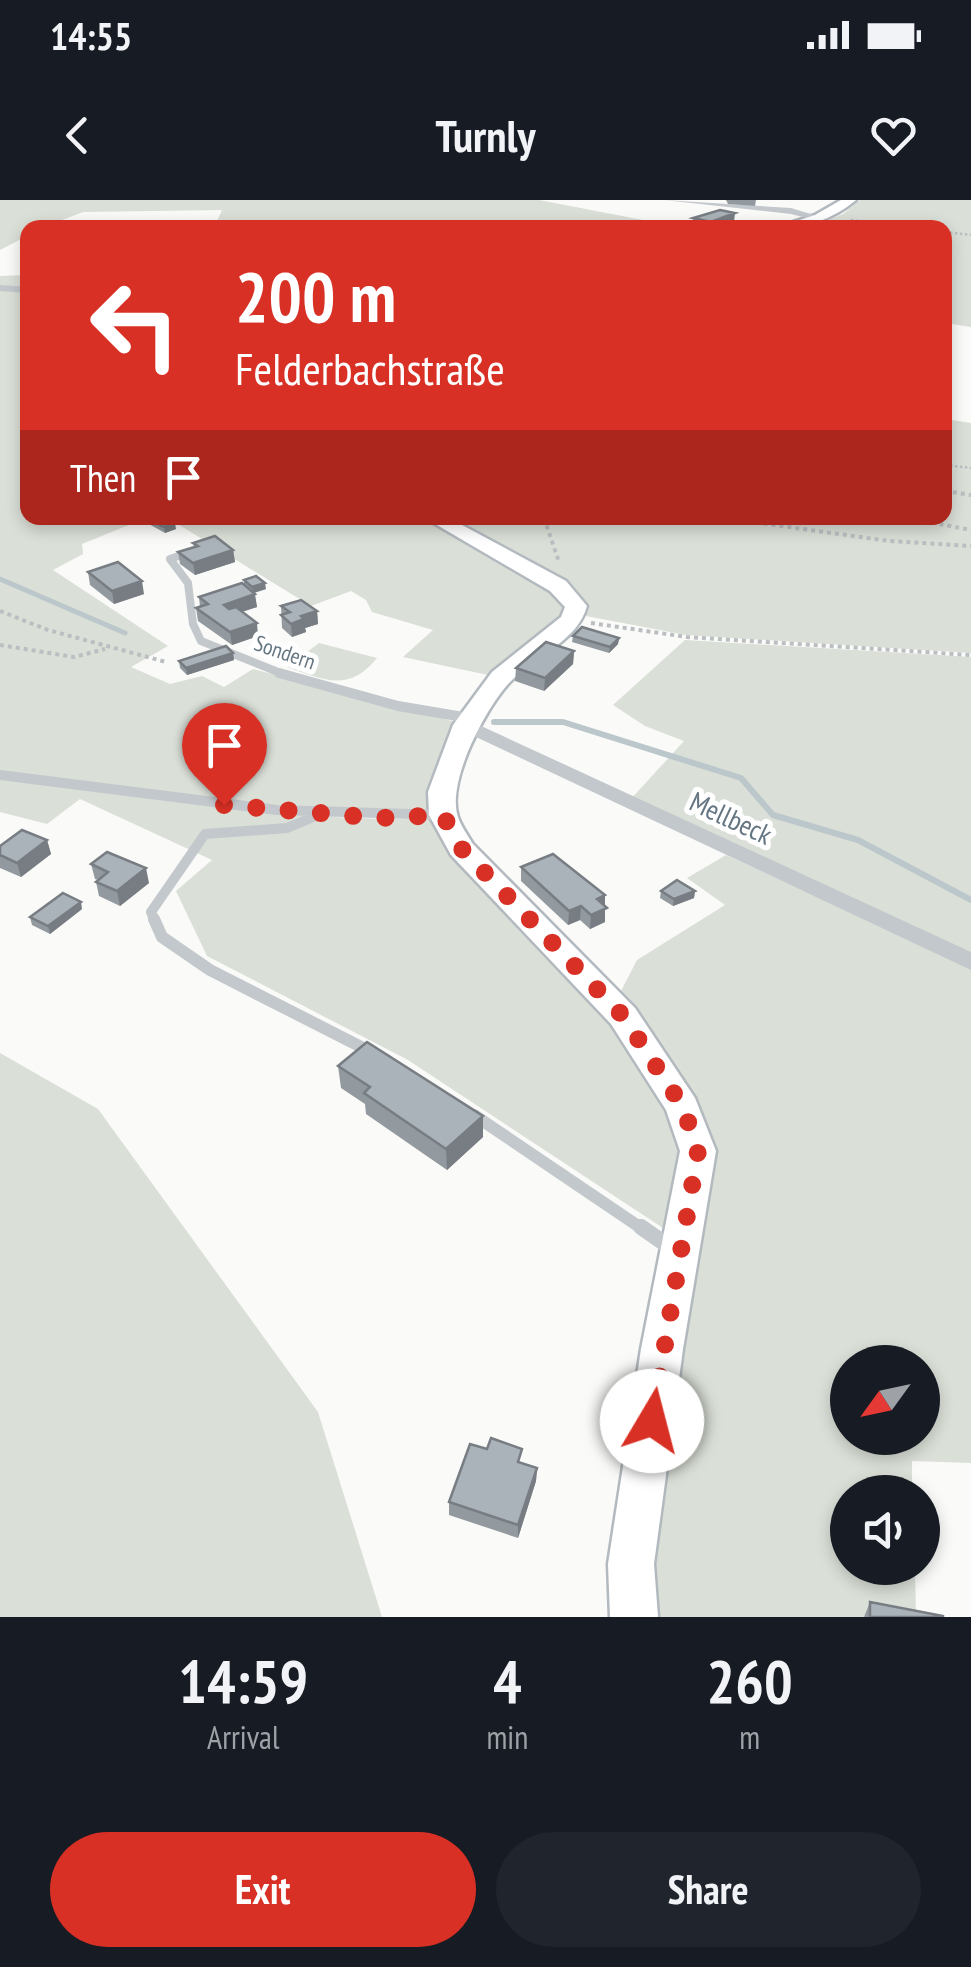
<!DOCTYPE html>
<meta charset="utf-8">
<style>
body{margin:0;font-family:"PT Sans Narrow",sans-serif;background:#20242c;color:#f1f3f6;height:100vh;display:flex;flex-direction:column;font-size:38px;white-space:nowrap}
*{box-sizing:border-box;margin:0}
p{font-size:32px;color:#9ea1a6}
.icon{flex:none;width:55px;height:55px;fill:none;stroke:currentColor;stroke-width:2;stroke-linecap:round;stroke-linejoin:round}
.map{position:relative;height:1417px;overflow:hidden}
.side{display:flex;flex-direction:column;background:#171b24;flex:1}
.side>*{flex:none}
.top-card{position:absolute;left:20px;top:20px;width:932px;height:305px;border-radius:20px;box-shadow:0 5px 15px #0003;background:#d93025;color:#fff;overflow:hidden}
.needle{width:65px;rotate:237deg}
.tools{position:absolute;left:830px;top:1145px;display:grid;gap:20px}
.tools a{display:grid;place-items:center;width:110px;height:110px;border-radius:50%;background:#171b24;box-shadow:0 5px 15px #0003;font-size:50px}
.pin{position:absolute;display:grid;place-items:center;width:85px;height:85px;color:#fff;margin:-102px -42px;border-radius:50% 50% 50% 0;rotate:-45deg;box-shadow:0 0 10px #0007}
.pin .icon{rotate:45deg}
.me{position:absolute;width:110px;margin:-55px;rotate:8deg;stroke-linejoin:round;filter:drop-shadow(0 0 8px #0008)}
.turn{display:flex;align-items:center;gap:35px;height:210px;padding:0 50px;font-size:45px}
.turn .icon{width:130px;height:130px;stroke-width:2.5}
.turn b{display:block;font-size:70px;line-height:85px}
.then{display:flex;align-items:center;height:95px;padding:0 50px;background:#0003;gap:20px;font-size:38px}
.eta{display:flex;justify-content:space-evenly;align-items:center;height:170px;text-align:center}
.eta b{font-size:60px;font-weight:600;line-height:70px}
.button{display:flex;gap:20px;margin-top:auto;padding:20px 50px}
.button a{flex:1;height:115px;border-radius:60px;background:#d93025;color:#fff;font-size:40px;font-weight:600;line-height:115px;text-align:center}
.button a+a{background:#20242c;color:#f1f3f6}
.status{display:flex;justify-content:space-between;align-items:center;height:70px;padding:0 50px;background:#171b24;direction:ltr}
.status svg{height:28px;fill:currentColor}
header{display:flex;justify-content:space-between;align-items:center;height:130px;padding:0 50px;background:#171b24;font-size:45px;font-weight:600}
.map>svg:first-child{display:block}
.green{fill:#dadfd7;fill-rule:evenodd}
.lines{fill:none;stroke-linecap:round;stroke-linejoin:round}
.stream-far1{stroke:#bbc7cb;stroke-width:5}
.stream{stroke:#bbc7cb;stroke-width:6}
.secondary-casing{stroke:#b3babf;stroke-width:5}
.path-far1{stroke:#bbbfc2;stroke-width:2.5;stroke-dasharray:2.5 2.5;stroke-linecap:butt}
.path{stroke:#bbbfc2;stroke-width:4;stroke-dasharray:4 4;stroke-linecap:butt}
.lane-far4{stroke:#c3c8cc;stroke-width:5}
.lane-far3{stroke:#c3c8cc;stroke-width:8}
.lane-far2{stroke:#c3c8cc;stroke-width:10}
.lane-far1{stroke:#c3c8cc;stroke-width:12}
.lane{stroke:#c3c8cc;stroke-width:16}
.street{fill:#c3c8cc;fill-rule:evenodd}
.secondary{fill:#fff;fill-rule:evenodd}
.wall{fill:#929a9f}
.shaded-wall{fill:#777d82}
.building{fill:#aab3b9;stroke:#777d82;stroke-width:2.5}
.route{stroke:#d93025;stroke-width:18;stroke-dasharray:0 32.4}
.labels{text-anchor:middle;stroke-width:10;stroke-linejoin:round;paint-order:stroke}
.far-street-label{font-size:22px;fill:#657683;stroke:#fff}
.street-label{font-size:28px;fill:#657683;stroke:#fff}
</style>
<div class="status"><b>14:55</b><svg viewBox="0 0 49 12"><path d="M0 12V9h3v3zM5 12V6h3v6zM10 12V3h3v9zM15 12V0h3v12zM26 1h20v11H26zM47 4h2v5h-2z"/></svg></div>
<header><svg class="icon" aria-label="back" viewBox="0 0 24 24"><path d="M15 5l-7 7 7 7"/></svg>Turnly<svg class="icon" aria-label="heart" viewBox="0 0 24 24"><path d="M12 20l-8-8c-3-5 5-10 8-4 3-6 11-1 8 4z"/></svg></header>
<div class="map">
<svg width="971" height="1417" viewBox="0 0 971 1417">
<rect width="100%" height="100%" fill="#fafaf8"/>
<path class="green" d="M0,0H539L679,27L214,28L222,10L83,12L44,27L28,28L27,36L0,50Z
M860,0H971V127L945,123V28H825L823,22L843,14Z
M27,75L28,318H146L82,344L83,354L53,370L168,446L131,467L170,484L202,476L224,487L253,469L460,523L430,613L227,603L0,572V76Z
M945,219L971,223V453L686,435L586,416C575,378 478,337 442,318H945Z
M168,318H425L548,387L569,409L561,422L488,475L403,457L433,430L372,412L366,400L351,391L311,406Z
M685,440L971,457V757L630,600L684,541L645,526L613,505Z
M319,443L377,458C349,493 324,480 287,467Z
M0,579C144,597 289,622 435,619L589,791L638,862L682,940L666,1030L408,860L207,756L176,691L212,660L80,599L47,624L0,612Z
M726,655L971,768V1263L912,1261V1292H848V1368H915L916,1417H645L642,1400L711,971L619,795L637,760L725,705L687,678ZM848,1162H922V1238H848Z
M0,853L98,909L318,1212L382,1417H0Z"/>
<g class="lines">
<path class="stream-far1" d="M0,379L125,433"/>
<path class="stream" d="M494,522H563L741,578L773,615L858,640L971,700"/>
<g class="secondary-casing">
<path id="secondary" d="M841,0H856C832,20 806,28 775,28L815,15Z
M425,318H449L566,381L587,406C578,441 534,457 510,482C486,507 446,582 458,617C461,626 468,636 473,644L635,808L695,898L716,951L683,1149L654,1364L658,1417H610L608,1364L641,1149L680,951L666,910L611,824L451,655L429,615L428,592L453,525L492,472L561,417L565,407L550,391Z"/>
</g>
<path class="path-far1" d="M851,20L908,28
M945,32L971,35
M945,265L971,268"/>
<path class="path" d="M945,291L971,295
M544,318L559,362
M724,318L889,341L971,346
M908,318L971,330
M0,411L48,430L166,462
M591,423L687,437L971,455
M0,445L74,457L105,449"/>
<path class="lane-far4" d="M814,28L822,24L819,18"/>
<path class="lane-far3" d="M400,318L440,321
M193,351L170,359L188,383L193,424L201,441L288,476"/>
<path class="lane-far2" d="M279,473L398,506L469,518
M0,575L277,610L443,615
M155,721L151,712L205,634L287,628L323,613"/>
<path class="lane-far1" d="M154,719L162,737L210,770L373,853
M474,915L644,1030"/>
<path class="lane" d="M641,1027L674,1050"/>
<path class="street" d="M664,0L791,8L824,18L819,21L791,14Z
M0,85L28,87V93L0,91Z
M466,519L971,752V770L459,529V521Z"/>
<use href="#secondary" class="secondary"/>
</g>
<path class="wall" d="M726,0H756L755,6L728,4Z
M707,14L734,22L718,28L692,26L693,18Z
M146,318L176,329L165,333L147,323Z
M193,343L233,350L235,362L195,375L180,364L178,352L194,347Z
M88,372L144,394L114,404L90,385Z
M244,380L266,389L254,393L257,407L242,412L258,436L232,445L198,421L196,408L200,407L199,397L244,385Z
M281,406L317,411L318,424L305,428L306,432L292,437L282,428Z
M573,436L619,438L618,444L609,453L572,442Z
M574,451L573,464L544,491L515,481L516,468Z
M233,453L234,460L187,475L180,468L179,461Z
M47,640L51,654L21,677L0,668V646Z
M91,664L149,683L120,706L99,696L96,682L98,680L95,679Z
M521,667L605,695V722L590,729L580,720L568,725L521,681Z
M661,691H695L694,698L673,706L660,698Z
M82,709L50,734L32,725L30,717Z
M338,866L483,916V937L447,970L366,914L365,904L341,888Z
M521,1263L537,1268L536,1281L518,1338L449,1315V1302Z
M870,1402L943,1417H864Z"/>
<path class="shaded-wall" d="M735,13L734,22L718,28H711V22Z
M175,323L176,329L165,333L164,327Z
M233,350L235,362L195,375L193,363Z
M142,381L144,394L114,404L112,391Z
M265,383L266,389L253,393L252,387Z
M255,394L257,407L226,417L224,405Z
M317,411L318,424L305,428L306,432L292,437L291,424L301,416Z
M257,423L258,436L232,445L230,432Z
M619,438L618,444L609,453L610,447Z
M574,451L573,464L544,491L545,478Z
M233,453L234,460L187,475L186,468Z
M47,640L51,654L21,677L17,663Z
M146,668L149,683L120,706L117,691Z
M695,691L694,698L673,706L674,699Z
M605,695V722L590,729L591,715L597,699Z
M81,702L82,709L50,734L48,726Z
M581,706L580,720L568,725L569,711Z
M483,916V937L447,970L446,949Z
M537,1268L536,1281L518,1338V1325Z"/>
<path class="building" d="M720,10L735,13L711,22L693,18Z
M146,318H164L175,323L164,327Z
M215,336L233,350L193,363L178,352L198,346L193,343Z
M118,362L142,381L112,391L88,372Z
M256,376L265,383L252,387L244,380Z
M242,383L255,394L224,405L229,409L236,407L257,423L230,432L196,408L208,404L199,397Z
M301,400L317,411L301,416L304,419L291,424L281,415L290,412L281,406Z
M582,427L619,438L610,447L573,436Z
M546,442L574,451L545,478L516,468Z
M226,446L233,453L186,468L179,461Z
M22,630L47,640L17,663L0,655V646Z
M107,652L146,668L117,691L96,682L108,672L91,664Z
M553,654L605,695L597,699L607,708L591,715L581,706L569,711L521,667Z
M677,680L695,691L674,699L661,691Z
M63,693L81,702L48,726L30,717Z
M367,842L483,916L446,949L364,893L370,887L338,866Z
M491,1238L522,1249L518,1262L537,1268L518,1325L449,1302L470,1244L487,1249Z
M870,1402L943,1416V1417H870Z"/>
<g class="lines">
<path class="route" d="M224,605L379,618L443,615L461,648L623,816L683,907L698,951L652,1221"/>
</g>
<g class="labels">
<g class="far-street-label">
<text transform="translate(285 452) rotate(19)" y="8">Sondern</text>
</g>
<g class="street-label">
<text transform="translate(731 618) rotate(25)" y="10">Mellbeck</text>
</g>
</g>
</svg>
<div class="tools">
<a><svg class="needle" viewBox="-14 -14 28 28"><path d="M0-13l5 13h-10z" fill="#e53935"/><path d="M0 13l5-13h-10z" fill="#9ea1a6"/></svg></a>
<a><svg class="icon" aria-label="sound" viewBox="0 0 24 24"><path d="M4 9h4l5-4v14l-5-4H4zM17 9q2 3 0 6"/></svg></a>
</div>
<div class="pin" style="left:224px;top:605px;background:#d93025"><svg class="icon" aria-label="arrive" viewBox="0 0 24 24"><path d="M6 21V4h12l-3 4 3 4H6"/></svg></div>
<svg class="me" style="left:652px;top:1221px" viewBox="-20 -20 40 40"><circle r="19" fill="#fff"/><path d="M0-13L10 11 0 6-10 11z" fill="#d93025"/></svg>
<div class="top-card">
<div class="turn"><svg class="icon" aria-label="left" viewBox="0 0 24 24"><path d="M17 20v-9H6M10 6l-5 5 5 5"/></svg><div><b>200 m</b>Felderbachstraße</div></div>
<div class="then">Then<svg class="icon" aria-label="arrive" viewBox="0 0 24 24"><path d="M6 21V4h12l-3 4 3 4H6"/></svg></div>
</div>
</div>
<section class="side">
<div class="eta">
<div><b>14:59</b><p>Arrival</p></div>
<div><b>4</b><p>min</p></div>
<div><b>260</b><p>m</p></div>
</div>
<div class="button"><a>Exit</a><a>Share</a></div>
</section>
